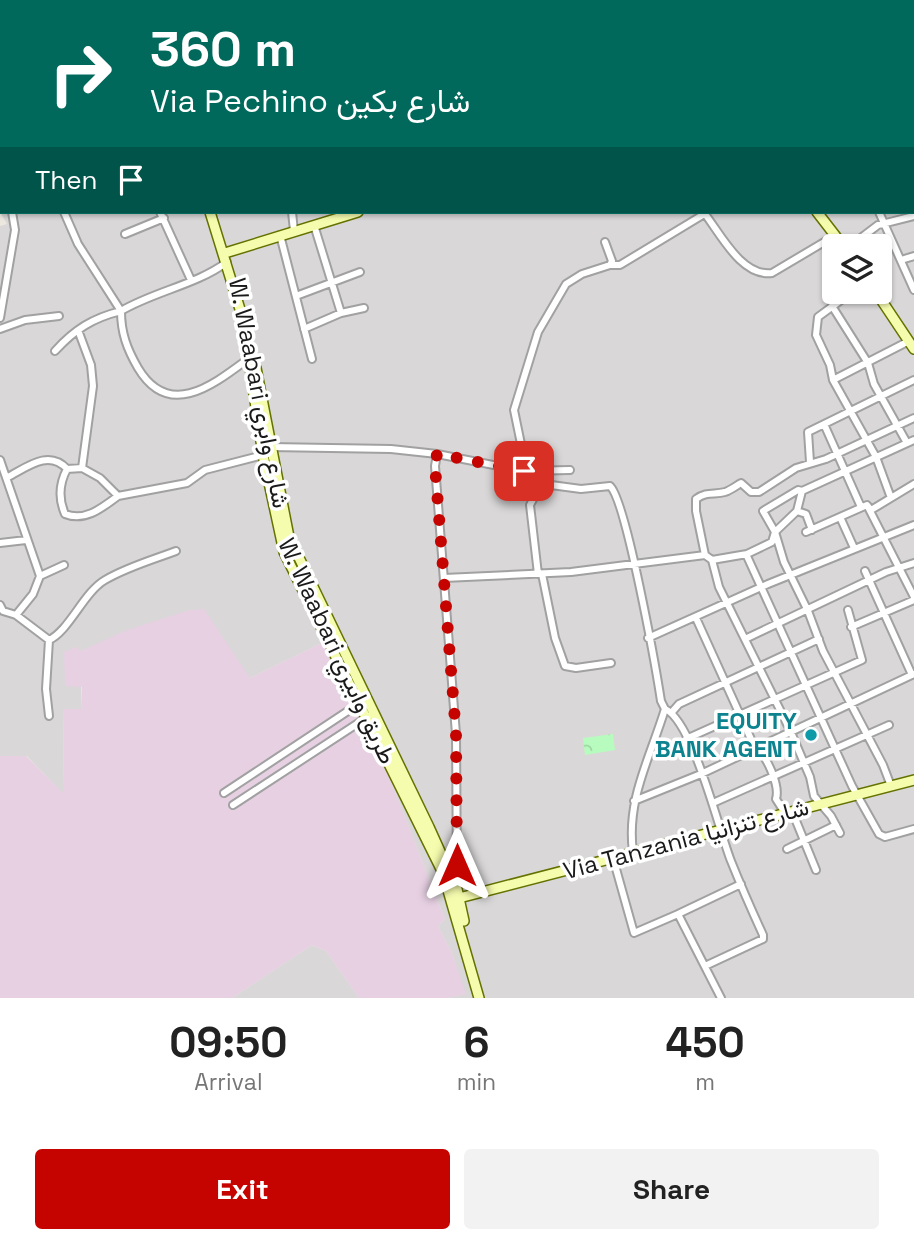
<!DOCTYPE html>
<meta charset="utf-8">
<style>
body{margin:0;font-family:"Space Grotesk",Vazirmatn,sans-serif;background:#f2f2f2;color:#222;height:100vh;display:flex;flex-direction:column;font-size:26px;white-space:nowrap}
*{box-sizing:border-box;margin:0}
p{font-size:23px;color:#767676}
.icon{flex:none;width:38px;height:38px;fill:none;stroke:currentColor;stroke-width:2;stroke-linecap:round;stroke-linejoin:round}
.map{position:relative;height:998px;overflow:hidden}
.panel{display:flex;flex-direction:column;background:#fff;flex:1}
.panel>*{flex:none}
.top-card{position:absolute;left:0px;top:0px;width:915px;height:214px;box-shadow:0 2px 5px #0004;background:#00695c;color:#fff;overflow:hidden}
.tools{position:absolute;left:822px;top:234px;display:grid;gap:14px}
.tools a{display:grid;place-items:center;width:70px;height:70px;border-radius:7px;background:#fff;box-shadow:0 2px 5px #0004;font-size:35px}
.pin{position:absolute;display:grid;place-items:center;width:60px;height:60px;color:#fff;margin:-30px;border-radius:14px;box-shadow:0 4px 10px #0006}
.me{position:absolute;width:77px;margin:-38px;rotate:0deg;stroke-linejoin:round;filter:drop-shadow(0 0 5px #0008)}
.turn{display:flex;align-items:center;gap:24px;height:147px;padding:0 35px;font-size:32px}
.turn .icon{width:91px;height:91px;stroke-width:2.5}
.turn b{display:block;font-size:49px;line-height:60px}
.then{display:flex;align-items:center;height:66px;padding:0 35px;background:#0003;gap:14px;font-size:26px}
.eta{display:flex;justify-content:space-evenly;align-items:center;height:119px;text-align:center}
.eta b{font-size:42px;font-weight:700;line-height:49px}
.cta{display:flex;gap:14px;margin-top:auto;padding:14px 35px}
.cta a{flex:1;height:80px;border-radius:7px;background:#c50400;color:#fff;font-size:28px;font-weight:700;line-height:80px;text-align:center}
.cta a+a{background:#f2f2f2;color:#222}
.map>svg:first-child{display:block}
.residential{fill:#d9d7d7;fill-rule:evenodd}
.industrial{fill:#e6d0e2}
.park{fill:url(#park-crowns)}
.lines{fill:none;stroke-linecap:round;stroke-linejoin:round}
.street-casing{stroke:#a1a1a1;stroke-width:10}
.secondary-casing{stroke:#647200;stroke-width:12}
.street{stroke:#fff;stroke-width:6}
.secondary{stroke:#f6fcae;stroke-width:9}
.route{stroke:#c50400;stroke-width:12;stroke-dasharray:0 21.6}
.culture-dot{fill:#0f9aa8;stroke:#fff;stroke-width:2.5}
.labels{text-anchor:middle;stroke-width:7;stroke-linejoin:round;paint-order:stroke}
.street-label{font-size:24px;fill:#1a1a1a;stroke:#fff}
.culture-label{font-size:24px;font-weight:bold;fill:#0d838f;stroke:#fff;text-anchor:end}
</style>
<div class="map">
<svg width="914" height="998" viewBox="0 0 914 998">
<defs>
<pattern id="park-crowns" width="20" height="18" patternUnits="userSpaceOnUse" patternTransform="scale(1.75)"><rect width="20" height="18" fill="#b8fbbe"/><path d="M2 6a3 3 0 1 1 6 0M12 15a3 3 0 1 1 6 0" fill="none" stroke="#9ed7a3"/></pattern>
</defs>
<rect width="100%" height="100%" fill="#ede8df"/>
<path class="residential" d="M0,0H914V998H448L465,994L452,953L438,926L445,919L386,769L324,642L250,678L99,644L81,651V710H63L64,795L27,756H0V226L7,224L0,212ZM2,2H914V212H2ZM835,247H880V292H835Z
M312,945L326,951L359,998H232Z"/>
<path class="industrial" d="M204,609L250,678L324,642L386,769L445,919L438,926L452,953L466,994L448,998H359L326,951L312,945L232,998H0V756H26L64,794L63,709H81L82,687L65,686L64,652L76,647L81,651L127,630L190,610Z"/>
<path class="park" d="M613,734L615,750L585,755L583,738Z"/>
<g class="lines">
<g class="street-casing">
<path id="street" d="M282,0L283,2
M316,0L317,2
M535,0L536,2
M612,0L614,2
M61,2L64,0
M465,2L470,0
M0,30L2,29
M0,63L2,67
M0,183L2,186
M914,184V185
M160,212L191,280
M292,212L294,231
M879,212L914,290
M705,214C721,235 742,277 772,273L836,235
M125,234L164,218
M280,235L312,359
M605,242L612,261L610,265H620L706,213
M849,247L878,225L914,216
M901,260L914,256
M227,262C196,285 155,291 121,311C121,333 127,349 138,368C169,420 213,385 248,359
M852,292L818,317L816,335L830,365L833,380L876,457L891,498
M296,296L360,272
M832,306L868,363L874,384L907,443
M341,313L364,308
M0,318L15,230L12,212
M0,329L25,320L59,316
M304,329L341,313L314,225
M55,351C75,329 93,318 121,311L78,244L64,212
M833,380L909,341
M824,424L861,507
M270,447L391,449L437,454
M0,460L40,576
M810,462L808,432L914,380
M82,468L100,478L118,496L187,483L205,470L263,455
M67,469C59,484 58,498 65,514C85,522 102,508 118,496
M535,470L534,451L521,444L514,410L538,332L566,284L582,274L610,265
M8,477C27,467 49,449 67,469L82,468L93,386L91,365L78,330
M802,491L798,490L763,511L775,532L784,562L808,611L823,651L883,765L891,786
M869,509L914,597
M797,511L802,491L914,440
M840,517L854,548
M806,532L867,505L871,510L914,484
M0,543L26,540
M746,554L852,786L879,834L885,837L914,829
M705,555L696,511V499C707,491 714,495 725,492C731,490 736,486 741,483L751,492H759L796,468L826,459L914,418
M712,560L719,587L790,730L810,777L814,796L831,816L840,833
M865,571L912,675
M538,574L530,505L538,490L551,485L581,489L610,486C626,500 656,669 661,701L665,709C693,721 719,831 731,861C741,886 752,911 763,935V939L705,966
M542,574L555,638L565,666L576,668L611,663
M444,578L571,572L705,555L712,560L747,554L772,542L775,532L797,511L806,514L812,530
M0,605L3,611L16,615L49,640C69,631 84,592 105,580C127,567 152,560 176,551
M16,615L33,594L40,576L64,565
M696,618L755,748C767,755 780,786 776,799L785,813
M851,627L914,600
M648,638L768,584L914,525
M745,639L886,572L914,563
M672,712L679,704L819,639
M49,716L46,689L49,640
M686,739L862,660L848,610
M224,793L360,703
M634,801L701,774L914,674
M713,803L889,725
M233,805L369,716
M792,811L816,870
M787,849L836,825
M633,852C626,800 650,758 665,709
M613,858L634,933L678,914L721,998
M457,883L456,734L435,466L437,454L524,471L570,470
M678,914L741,884"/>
</g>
<g class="secondary-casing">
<path id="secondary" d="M130,0L131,2
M139,0L140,2
M657,0L658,2
M210,212L243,319L263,455L284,552L443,873L479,998
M817,212L844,247
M225,253L358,212
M876,292L914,349
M256,368L289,537L429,827L457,889L464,921
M459,898L914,780"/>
</g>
<use href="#street" class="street"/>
<use href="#secondary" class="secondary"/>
</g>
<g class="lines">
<path class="route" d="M457,865L456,734L435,466L437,454L524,471"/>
</g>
<circle class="culture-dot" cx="811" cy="735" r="7"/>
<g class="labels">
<g class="street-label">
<text transform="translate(259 393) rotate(79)" y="8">W. Waabari شارع وابري</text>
<text transform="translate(337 651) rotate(65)" y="8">W. Waabari طريق وابيري</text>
<text transform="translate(686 839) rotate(-15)" y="8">Via Tanzania شارع تنزانيا</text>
</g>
<g class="culture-label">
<text x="797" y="729">EQUITY<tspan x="797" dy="28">BANK AGENT</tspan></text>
</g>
</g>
</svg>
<div class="tools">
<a><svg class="icon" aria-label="layers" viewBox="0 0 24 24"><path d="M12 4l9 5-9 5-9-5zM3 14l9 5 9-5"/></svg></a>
</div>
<div class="pin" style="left:524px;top:471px;background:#d93025"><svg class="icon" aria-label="arrive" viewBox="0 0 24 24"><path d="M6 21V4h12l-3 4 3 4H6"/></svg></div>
<svg class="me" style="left:457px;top:865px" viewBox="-20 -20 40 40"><path d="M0-17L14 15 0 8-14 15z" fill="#c50400" stroke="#fff" stroke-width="4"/></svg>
<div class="top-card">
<div class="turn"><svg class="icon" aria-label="right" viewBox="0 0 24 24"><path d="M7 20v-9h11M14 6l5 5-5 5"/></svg><div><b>360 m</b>Via Pechino شارع بكين</div></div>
<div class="then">Then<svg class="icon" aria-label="arrive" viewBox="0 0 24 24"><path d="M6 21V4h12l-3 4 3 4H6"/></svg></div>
</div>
</div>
<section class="panel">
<div class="eta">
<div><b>09:50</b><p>Arrival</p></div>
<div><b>6</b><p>min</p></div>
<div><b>450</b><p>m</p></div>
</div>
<div class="cta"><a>Exit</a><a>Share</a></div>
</section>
